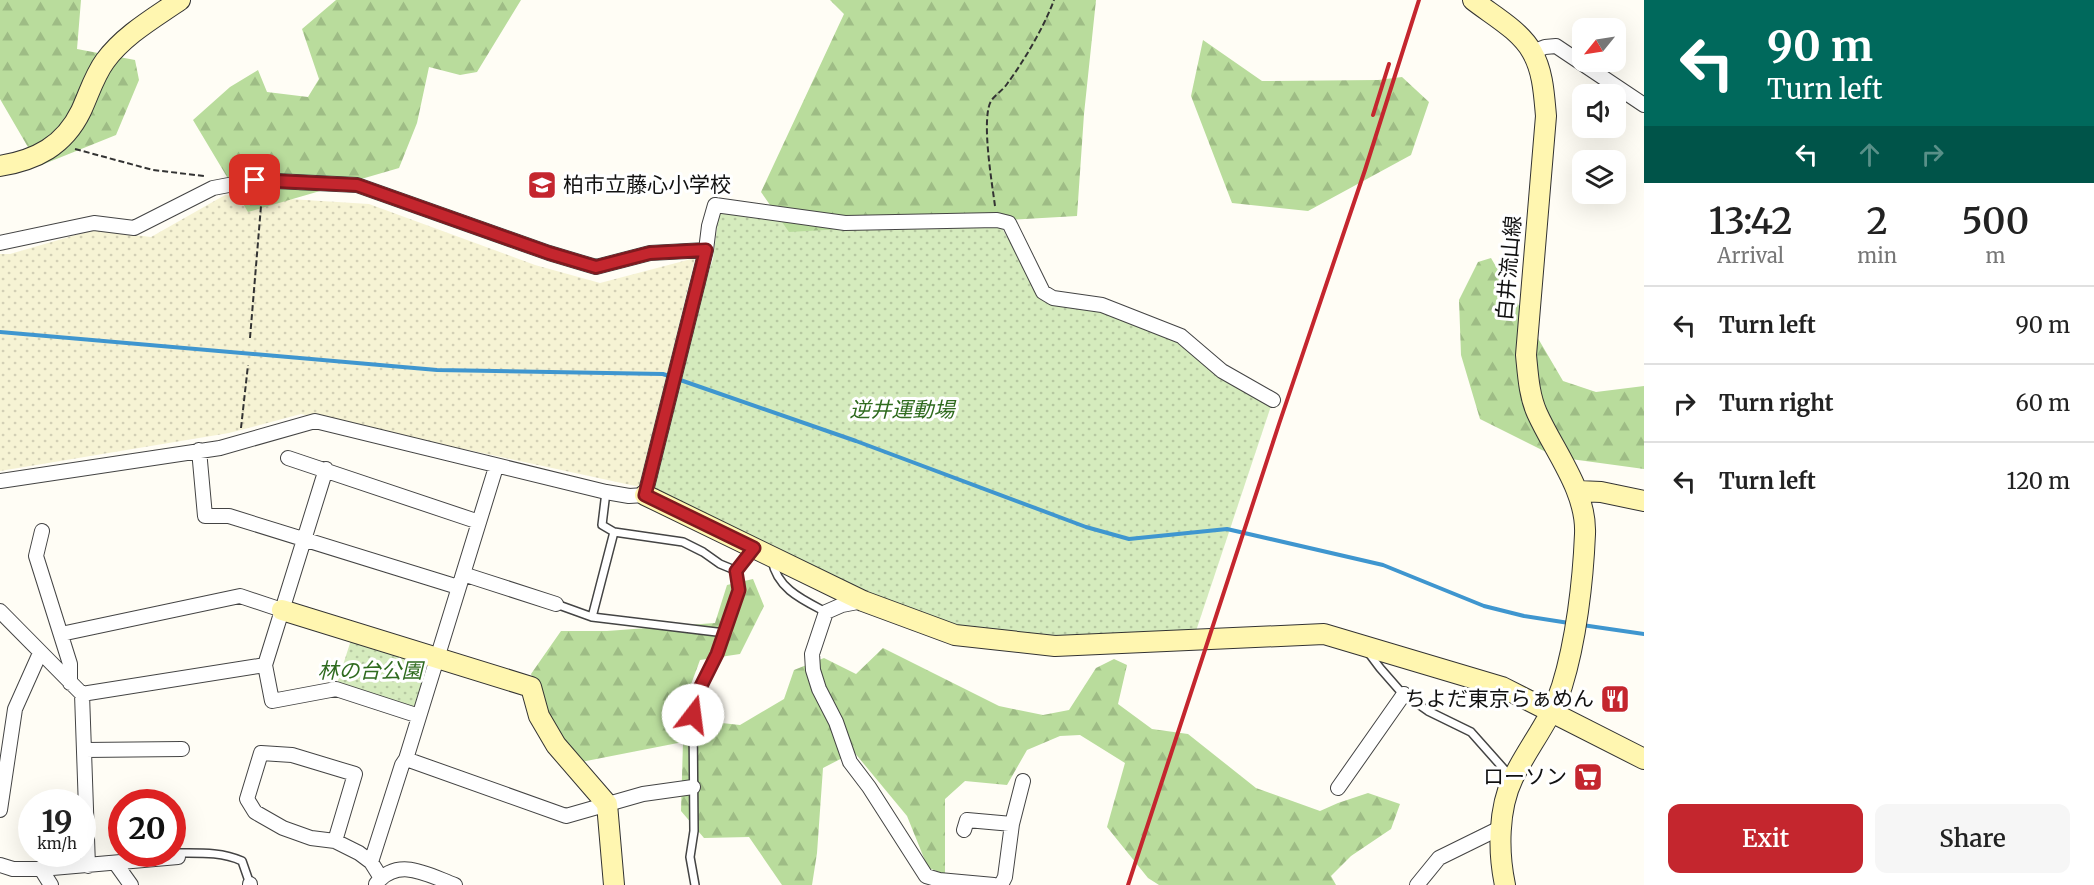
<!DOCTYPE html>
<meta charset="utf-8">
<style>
body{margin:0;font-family:Merriweather,"Noto Sans JP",serif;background:#f6f6f6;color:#222;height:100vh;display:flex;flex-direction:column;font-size:22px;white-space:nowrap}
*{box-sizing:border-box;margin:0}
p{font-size:20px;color:#767676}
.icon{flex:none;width:33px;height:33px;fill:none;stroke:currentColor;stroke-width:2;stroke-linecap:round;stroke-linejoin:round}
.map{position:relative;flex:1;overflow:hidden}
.sheet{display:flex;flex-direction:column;background:#fff;width:450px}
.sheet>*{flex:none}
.guide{background:#00695c;color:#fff;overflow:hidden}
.needle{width:39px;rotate:240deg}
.tools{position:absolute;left:1572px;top:18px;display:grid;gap:12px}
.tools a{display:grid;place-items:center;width:54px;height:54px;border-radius:12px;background:#fff;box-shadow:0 6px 24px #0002;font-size:30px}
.speed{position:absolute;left:18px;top:789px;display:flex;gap:12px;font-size:30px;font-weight:700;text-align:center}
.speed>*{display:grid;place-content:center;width:78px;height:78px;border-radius:50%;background:#fff;box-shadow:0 6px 24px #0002;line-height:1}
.speed small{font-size:15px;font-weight:400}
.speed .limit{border:9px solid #d22;background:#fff;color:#111}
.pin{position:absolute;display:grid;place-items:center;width:51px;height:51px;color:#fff;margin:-26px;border-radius:12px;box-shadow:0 3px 9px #0006}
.me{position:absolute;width:66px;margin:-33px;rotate:15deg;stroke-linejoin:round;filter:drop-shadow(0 0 4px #0008)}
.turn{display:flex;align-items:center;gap:21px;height:126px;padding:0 24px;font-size:27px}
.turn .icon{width:78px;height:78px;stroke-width:2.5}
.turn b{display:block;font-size:42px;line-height:51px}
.lanes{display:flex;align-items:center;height:57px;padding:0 24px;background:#0003;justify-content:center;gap:30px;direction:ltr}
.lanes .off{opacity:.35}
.eta{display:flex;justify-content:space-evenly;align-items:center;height:102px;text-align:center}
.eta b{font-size:36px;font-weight:600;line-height:42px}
.action{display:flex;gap:12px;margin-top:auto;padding:12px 24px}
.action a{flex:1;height:69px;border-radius:12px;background:#c4262e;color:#fff;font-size:24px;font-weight:600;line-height:69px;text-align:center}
.action a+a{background:#f6f6f6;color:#222}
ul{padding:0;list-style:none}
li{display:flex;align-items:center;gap:18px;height:78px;padding:0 24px;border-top:2px solid #e0e0e0}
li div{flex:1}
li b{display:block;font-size:22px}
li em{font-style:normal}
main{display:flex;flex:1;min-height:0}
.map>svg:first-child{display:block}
.farmland{fill:url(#farmland-dots)}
.green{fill:url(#green-dots)}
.forest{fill:url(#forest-firs)}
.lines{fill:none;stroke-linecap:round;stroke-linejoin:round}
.stream{stroke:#3f96cf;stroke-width:4}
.lane-casing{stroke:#444;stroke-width:10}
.street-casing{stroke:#444;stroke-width:16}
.secondary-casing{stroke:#333;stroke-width:22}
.path{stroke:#333;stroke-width:2;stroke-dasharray:6 3;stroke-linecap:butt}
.lane{stroke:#fff;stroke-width:7}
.street{stroke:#fff;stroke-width:14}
.secondary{stroke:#fff6b0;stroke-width:20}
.rail{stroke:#c4262e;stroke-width:4}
.route-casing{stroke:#7f191e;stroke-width:15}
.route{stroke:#c4262e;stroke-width:10}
.labels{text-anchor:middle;stroke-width:6;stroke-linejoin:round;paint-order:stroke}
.poi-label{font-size:21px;fill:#111;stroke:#fff;text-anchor:end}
.street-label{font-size:21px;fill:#111;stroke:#fff}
.park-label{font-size:21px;font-style:italic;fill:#2f6b1f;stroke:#fff}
</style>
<main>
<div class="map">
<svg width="1644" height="885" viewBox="0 0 1644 885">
<defs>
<pattern id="farmland-dots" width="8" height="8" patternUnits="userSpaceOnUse" patternTransform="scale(1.5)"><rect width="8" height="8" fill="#f6f3d4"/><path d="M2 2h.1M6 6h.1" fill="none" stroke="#d2cfb5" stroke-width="1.8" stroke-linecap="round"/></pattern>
<pattern id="green-dots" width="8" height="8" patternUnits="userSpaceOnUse" patternTransform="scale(1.5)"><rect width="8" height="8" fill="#d5ebbd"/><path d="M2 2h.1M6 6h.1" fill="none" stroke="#b6c8a1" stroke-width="1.8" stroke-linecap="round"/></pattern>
<pattern id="forest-firs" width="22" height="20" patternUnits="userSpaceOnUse" patternTransform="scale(1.5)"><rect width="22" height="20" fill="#b9dc9c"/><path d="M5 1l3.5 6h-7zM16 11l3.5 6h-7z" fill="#9ebc85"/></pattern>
</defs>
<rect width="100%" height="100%" fill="#fffdf5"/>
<path class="farmland" d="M225,195L369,204L535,265L600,283L695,258L640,487L301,414L229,433L0,471V254H10L93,230L151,237Z"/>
<path class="green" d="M719,213L845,223L997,220L1010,242L1053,297L1181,336L1273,400L1193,640L955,635L645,495L669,393L713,259Z
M351,640L422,663L427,672L415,709L336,687Z"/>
<path class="forest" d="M0,0H81L77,49L135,60L139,80L116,135L39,166L0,99Z
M336,0H521L477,72L460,75L429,67L417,123L399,168L248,212L193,120L230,87L258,70L267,92L308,97L319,79L302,29Z
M830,0H1096L1084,114L1077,216L789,232L761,192L844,14Z
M1203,40L1262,81L1378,80L1402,77L1429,102L1411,155L1308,211L1232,203L1191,96Z
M1491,258L1563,381L1596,392L1644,386V469L1556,457L1480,419L1461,355L1459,300L1478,262Z
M753,579L764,606L740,654L700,660L683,706L713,722L740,725L784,699L794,670L824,658L856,674L883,648L999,706L1043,715L1069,710L1096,668L1114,659L1127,665L1118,704L1152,729L1188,734L1256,788L1320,811L1338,803L1368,793L1400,804L1391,829L1351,856L1331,876L1336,885H1159L1148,878L1107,827L1125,763L1080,735L1060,736L1027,750L1007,785L965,781L945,799V874L928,868L907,816L854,752L823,768L817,853L812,885H782L749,837L704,838L681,811L683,742L581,762L546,715L531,674L561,631H607L715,623L727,585Z"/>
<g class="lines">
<path class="stream" d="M0,332L437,370L663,374L856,441L1086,527L1129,539L1227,529L1383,565L1484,606L1524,616L1569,623
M1582,625L1644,634"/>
<g class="lane-casing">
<path id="lane" d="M606,492L602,525L614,532L683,542L703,552L720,564L737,571
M772,560C777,589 803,600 826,612
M556,604L592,617L725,633
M592,617L614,532
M1368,652L1380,668L1401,692L1428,711L1471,732L1511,777
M178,857L179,853C201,853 222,852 242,861L250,884
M695,885L690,857L694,831L693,715L696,696L717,654L739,590L737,571L754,549"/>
</g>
<g class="street-casing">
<path id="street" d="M1532,52L1545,47L1556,46L1644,105
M0,243L94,223L134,228L213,188L255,180L357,185L549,253L596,267L650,253L706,250
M199,450L205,516H229L458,587
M288,458L479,522
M496,467L406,759L566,816L643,794L693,787
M326,469L265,665L272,701L336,689L419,716
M0,481L220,448L315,421L606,492L629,496L645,495L706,250L709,226L715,205L845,223L997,220L1009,223L1043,292L1053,298L1102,305L1181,336L1222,371L1273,400
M42,531L36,556L70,664V683
M463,574L556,604
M863,601L842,605L826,612L812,654L813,670L819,689L836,722L850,762L869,787L926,876L939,880L994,885
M0,611L82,694L88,866
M61,634L240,596L282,610
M82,694L265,665
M85,750L182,749
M1338,788L1404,694
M0,810L15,709L40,653
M1012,824L1023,781
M964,830L967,820L1012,824L1005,877L1001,885
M335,841L355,774L292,755L261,753L247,799L255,812L283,828L311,838L335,841L359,853L371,862L381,878
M371,862L402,765L406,759
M116,864L131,885
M0,865L13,869H41L178,857
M41,869L51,885
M250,884V885
M376,884C398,856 428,875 455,885
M1417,885L1439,858L1500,828"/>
</g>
<g class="secondary-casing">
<path id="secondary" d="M1473,0C1492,15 1520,30 1532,52C1543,71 1544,94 1546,116L1526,355C1528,375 1529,395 1537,413C1554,451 1587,491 1585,534C1583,582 1576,641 1562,686C1551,720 1528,747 1513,778C1498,809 1498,852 1505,885
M0,166C36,160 64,146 81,111C89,94 94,76 105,61C124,35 154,18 180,0
M1578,491L1601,492L1644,501
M645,495L863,601L955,635L1055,646L1324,634L1502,687L1644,759
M282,610L531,687L539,716L556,745L607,804L614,885"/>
</g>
<path class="path" d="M75,149L153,170L204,176
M995,206C992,183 981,119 991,101C995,95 1003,90 1007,84C1024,61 1044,27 1054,0
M250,338L262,194
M241,428L248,365"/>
<use href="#lane" class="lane"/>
<use href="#street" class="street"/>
<use href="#secondary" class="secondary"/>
<path class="rail" d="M1373,115L1389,64
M1128,885L1279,424L1365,170L1419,0"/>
</g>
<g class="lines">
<g class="route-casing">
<path id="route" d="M255,180L357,185L549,253L596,267L650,253L706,250L645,495L754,548L736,571L739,590L717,654L696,696L693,715"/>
</g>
<use href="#route" class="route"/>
</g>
<defs>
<g id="school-square" transform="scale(1.5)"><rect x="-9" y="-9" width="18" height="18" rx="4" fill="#c4262e" stroke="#fff"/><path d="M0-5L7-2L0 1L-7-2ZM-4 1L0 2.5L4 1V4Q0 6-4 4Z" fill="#fff"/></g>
<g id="restaurant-square" transform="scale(1.5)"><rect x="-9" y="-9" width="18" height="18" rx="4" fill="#c4262e" stroke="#fff"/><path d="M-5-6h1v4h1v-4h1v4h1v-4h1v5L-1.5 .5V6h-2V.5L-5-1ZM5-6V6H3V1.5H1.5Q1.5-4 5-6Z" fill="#fff"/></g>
<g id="supermarket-square" transform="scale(1.5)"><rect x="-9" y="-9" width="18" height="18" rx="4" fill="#c4262e" stroke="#fff"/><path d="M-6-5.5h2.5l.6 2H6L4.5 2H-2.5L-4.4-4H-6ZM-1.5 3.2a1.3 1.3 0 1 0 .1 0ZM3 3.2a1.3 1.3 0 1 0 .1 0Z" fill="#fff"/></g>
</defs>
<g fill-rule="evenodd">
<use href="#school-square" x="542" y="185"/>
<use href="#restaurant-square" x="1615" y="699"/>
<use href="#supermarket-square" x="1588" y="777"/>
</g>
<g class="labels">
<g class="poi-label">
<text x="563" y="192" text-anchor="start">柏市立藤心小学校</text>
<text x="1594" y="706">ちよだ東京らぁめん</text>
<text x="1567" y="784">ローソン</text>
</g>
<g class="street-label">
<text transform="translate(1509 268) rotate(-85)" y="7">白井流山線</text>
</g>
<g class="park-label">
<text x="902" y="417">逆井運動場</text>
<text x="370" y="678">林の台公園</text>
</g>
</g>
</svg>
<div class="tools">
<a><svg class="needle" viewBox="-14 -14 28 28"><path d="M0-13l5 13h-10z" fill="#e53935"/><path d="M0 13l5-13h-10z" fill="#767676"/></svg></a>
<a><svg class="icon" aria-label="sound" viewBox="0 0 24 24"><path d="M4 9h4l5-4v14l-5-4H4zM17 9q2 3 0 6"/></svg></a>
<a><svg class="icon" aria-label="layers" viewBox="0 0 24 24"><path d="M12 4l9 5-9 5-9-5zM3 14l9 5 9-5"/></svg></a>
</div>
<div class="speed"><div>19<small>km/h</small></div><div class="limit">20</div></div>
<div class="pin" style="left:255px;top:180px;background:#d93025"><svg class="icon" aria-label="arrive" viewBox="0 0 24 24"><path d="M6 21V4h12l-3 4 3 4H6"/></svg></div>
<svg class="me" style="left:693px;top:715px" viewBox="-20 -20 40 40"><circle r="19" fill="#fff"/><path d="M0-13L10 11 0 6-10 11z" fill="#c4262e"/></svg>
</div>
<section class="sheet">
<div class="guide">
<div class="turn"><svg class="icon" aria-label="left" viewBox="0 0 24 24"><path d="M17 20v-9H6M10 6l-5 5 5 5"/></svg><div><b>90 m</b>Turn left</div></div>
<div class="lanes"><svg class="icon" aria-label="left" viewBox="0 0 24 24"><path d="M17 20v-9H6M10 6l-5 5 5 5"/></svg><svg class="icon off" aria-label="ahead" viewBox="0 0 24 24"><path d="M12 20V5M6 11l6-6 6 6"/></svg><svg class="icon off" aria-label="right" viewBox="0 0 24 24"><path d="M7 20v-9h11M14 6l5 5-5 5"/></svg></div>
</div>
<div class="eta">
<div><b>13:42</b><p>Arrival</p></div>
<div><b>2</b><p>min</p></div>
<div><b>500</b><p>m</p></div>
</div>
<ul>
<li><svg class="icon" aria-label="left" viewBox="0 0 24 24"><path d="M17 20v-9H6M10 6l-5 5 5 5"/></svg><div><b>Turn left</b></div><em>90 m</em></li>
<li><svg class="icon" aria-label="right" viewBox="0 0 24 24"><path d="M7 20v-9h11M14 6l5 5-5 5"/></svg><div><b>Turn right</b></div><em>60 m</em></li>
<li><svg class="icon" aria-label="left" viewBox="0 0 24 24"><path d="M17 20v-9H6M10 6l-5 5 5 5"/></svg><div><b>Turn left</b></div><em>120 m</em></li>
</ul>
<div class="action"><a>Exit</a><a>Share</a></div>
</section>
</main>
